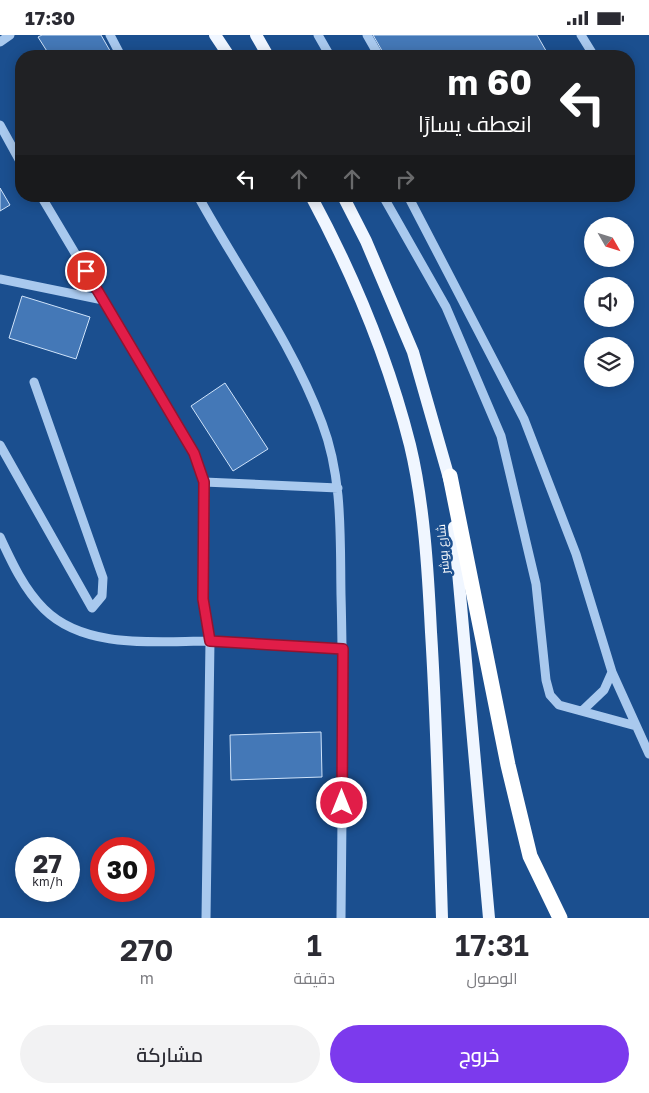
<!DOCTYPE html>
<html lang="ar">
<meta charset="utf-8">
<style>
body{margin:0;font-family:"Golos Text",Cairo,sans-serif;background:#f2f2f3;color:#2b2b33;direction:rtl;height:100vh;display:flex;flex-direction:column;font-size:19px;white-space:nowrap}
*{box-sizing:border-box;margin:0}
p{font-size:16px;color:#7c7c81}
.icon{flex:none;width:28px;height:28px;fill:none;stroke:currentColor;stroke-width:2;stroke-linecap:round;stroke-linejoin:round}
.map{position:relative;height:883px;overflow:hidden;direction:ltr}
.sheet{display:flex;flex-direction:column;background:#fff;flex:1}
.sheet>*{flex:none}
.banner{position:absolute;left:15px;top:15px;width:620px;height:152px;border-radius:20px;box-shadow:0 2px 12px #0003;direction:rtl;background:#202124;color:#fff;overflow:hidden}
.needle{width:32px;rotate:129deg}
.tools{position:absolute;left:584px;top:182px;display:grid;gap:10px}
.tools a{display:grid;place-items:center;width:50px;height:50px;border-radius:50%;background:#fff;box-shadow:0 2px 12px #0003;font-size:25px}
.speed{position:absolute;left:15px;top:802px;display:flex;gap:10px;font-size:25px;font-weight:700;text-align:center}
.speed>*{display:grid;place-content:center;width:65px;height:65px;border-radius:50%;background:#fff;box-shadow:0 2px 12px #0003;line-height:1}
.speed small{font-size:12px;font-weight:400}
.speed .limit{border:8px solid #d22;background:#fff;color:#111}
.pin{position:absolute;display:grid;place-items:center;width:42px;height:42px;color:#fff;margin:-21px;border:2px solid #fff;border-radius:50%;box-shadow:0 1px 5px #0007}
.me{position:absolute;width:55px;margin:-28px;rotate:0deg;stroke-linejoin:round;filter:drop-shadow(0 0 4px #0008)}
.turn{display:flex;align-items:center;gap:18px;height:105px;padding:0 20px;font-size:22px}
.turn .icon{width:65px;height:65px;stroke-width:2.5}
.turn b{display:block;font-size:35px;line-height:42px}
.lanes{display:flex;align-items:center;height:48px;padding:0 20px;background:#0003;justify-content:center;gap:25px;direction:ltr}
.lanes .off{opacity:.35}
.eta{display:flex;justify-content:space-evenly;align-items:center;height:85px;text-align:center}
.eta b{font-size:30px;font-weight:600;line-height:35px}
.action{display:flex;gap:10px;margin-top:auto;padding:10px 20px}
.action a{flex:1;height:58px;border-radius:30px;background:#7c3aed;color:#fff;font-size:20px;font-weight:600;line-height:58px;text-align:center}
.action a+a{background:#f2f2f3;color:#2b2b33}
.status{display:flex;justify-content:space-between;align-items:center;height:35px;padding:0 25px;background:#fff;direction:ltr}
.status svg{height:14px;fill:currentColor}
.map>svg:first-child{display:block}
.building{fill:#4478b7;stroke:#cfe3fa}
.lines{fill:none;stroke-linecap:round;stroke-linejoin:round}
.minor{stroke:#a9c9ee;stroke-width:9}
.major{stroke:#f0f6ff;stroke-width:12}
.highway{stroke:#fff;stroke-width:15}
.route-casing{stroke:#92132f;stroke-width:12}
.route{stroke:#e11d48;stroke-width:9}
.labels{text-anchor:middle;stroke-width:5;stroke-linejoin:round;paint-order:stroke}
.street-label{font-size:12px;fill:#fff;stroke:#1b4f8f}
</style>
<div class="status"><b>17:30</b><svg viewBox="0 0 49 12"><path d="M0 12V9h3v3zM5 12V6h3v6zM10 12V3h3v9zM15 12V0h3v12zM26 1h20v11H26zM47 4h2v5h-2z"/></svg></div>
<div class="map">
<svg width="649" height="883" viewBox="0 0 649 883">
<rect width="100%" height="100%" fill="#1b4f8f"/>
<path class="building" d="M42,0H101L113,21H50L38,2Z
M373,0H537L549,21H385Z
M0,153L10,170L0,176Z
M22,261L90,282L76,324L9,303Z
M225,348L268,414L233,436L191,371Z
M321,697L322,742L231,745L230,700Z"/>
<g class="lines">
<path class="minor" d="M110,0L121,21
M318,0L330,21
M367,0L379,21
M581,0L594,21
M0,7L10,0
M0,90L21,128
M198,161C239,236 292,307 322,388C343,443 340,502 341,560C344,668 342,775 341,883
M383,161L446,272L501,401L536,549L546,645L550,660L559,670L636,691
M408,161L524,384L576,519L612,637L649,719
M0,244L103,265
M0,410L92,573L102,561L103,543L34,347
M204,447L338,453
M0,502C12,528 24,554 44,574C85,615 157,606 210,606L203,564L204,447L194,418L41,161
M583,675L604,655L612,637
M206,883L210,606L343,614"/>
<path class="major" d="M215,0L229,21
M256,0L268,21
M311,161C353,239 388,323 410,410C424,468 428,536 431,597C437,692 439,788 442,883
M343,161L366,206L413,317L451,450
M454,492L489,883"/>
<path class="highway" d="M450,441L508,730L530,821L560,883"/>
</g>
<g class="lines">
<g class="route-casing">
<path id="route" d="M86,236L194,418L204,447L203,564L210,606L343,614L342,768"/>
</g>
<use href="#route" class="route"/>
</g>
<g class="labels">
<g class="street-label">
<text transform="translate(443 514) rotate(-95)" y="4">شارع بوشر</text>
</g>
</g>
</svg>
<div class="tools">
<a><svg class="needle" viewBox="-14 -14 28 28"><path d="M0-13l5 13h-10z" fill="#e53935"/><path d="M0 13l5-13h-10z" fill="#7c7c81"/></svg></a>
<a><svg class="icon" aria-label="sound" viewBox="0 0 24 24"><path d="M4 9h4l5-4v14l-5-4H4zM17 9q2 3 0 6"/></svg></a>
<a><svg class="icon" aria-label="layers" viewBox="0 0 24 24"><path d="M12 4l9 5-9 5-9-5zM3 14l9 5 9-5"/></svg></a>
</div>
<div class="speed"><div>27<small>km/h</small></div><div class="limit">30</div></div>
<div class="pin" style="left:86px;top:236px;background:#d93025"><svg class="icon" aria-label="arrive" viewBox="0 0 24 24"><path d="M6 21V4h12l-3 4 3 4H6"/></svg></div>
<svg class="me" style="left:342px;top:768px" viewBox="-20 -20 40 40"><circle r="17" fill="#e11d48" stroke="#fff" stroke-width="3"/><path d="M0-11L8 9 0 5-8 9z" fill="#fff"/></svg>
<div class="banner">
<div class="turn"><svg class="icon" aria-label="left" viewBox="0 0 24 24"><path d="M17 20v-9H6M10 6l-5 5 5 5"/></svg><div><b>60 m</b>انعطف يسارًا</div></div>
<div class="lanes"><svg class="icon" aria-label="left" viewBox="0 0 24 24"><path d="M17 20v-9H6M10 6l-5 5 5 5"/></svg><svg class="icon off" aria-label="ahead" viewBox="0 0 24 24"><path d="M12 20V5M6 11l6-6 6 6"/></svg><svg class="icon off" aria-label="ahead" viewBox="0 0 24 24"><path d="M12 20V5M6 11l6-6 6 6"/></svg><svg class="icon off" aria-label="right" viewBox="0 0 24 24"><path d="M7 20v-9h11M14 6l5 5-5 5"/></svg></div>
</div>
</div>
<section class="sheet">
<div class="eta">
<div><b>17:31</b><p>الوصول</p></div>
<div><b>1</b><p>دقيقة</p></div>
<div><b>270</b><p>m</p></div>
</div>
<div class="action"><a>خروج</a><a>مشاركة</a></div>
</section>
